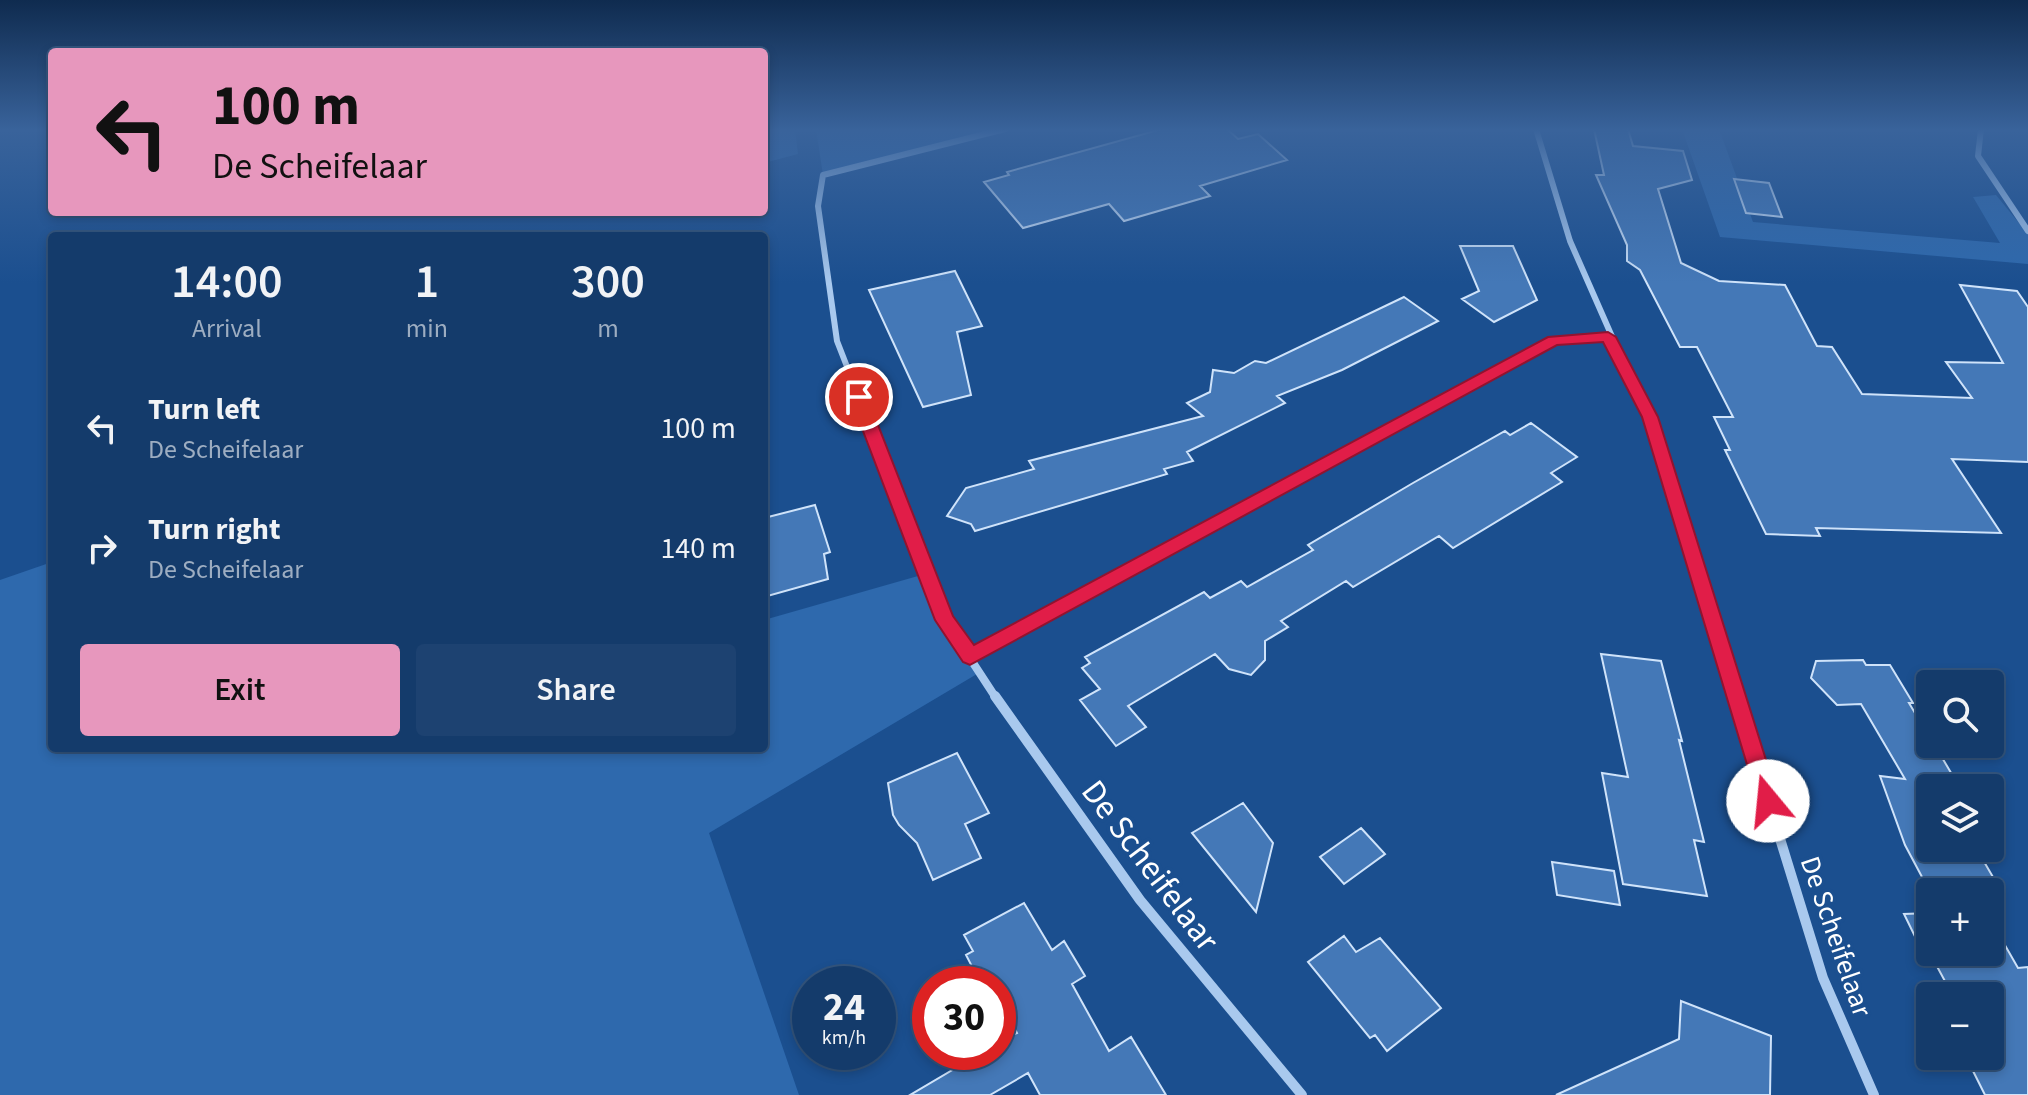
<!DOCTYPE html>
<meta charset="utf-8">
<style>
body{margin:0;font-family:"Source Sans 3",sans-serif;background:#1d4271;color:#f1f3f6;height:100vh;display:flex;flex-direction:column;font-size:30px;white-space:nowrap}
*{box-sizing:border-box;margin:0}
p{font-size:26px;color:#9dadc1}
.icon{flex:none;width:44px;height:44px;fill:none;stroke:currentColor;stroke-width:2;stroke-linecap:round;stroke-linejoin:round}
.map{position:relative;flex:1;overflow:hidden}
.panel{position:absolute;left:48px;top:232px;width:720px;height:520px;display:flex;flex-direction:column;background:#143b6b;border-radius:8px;box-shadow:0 4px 12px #0003,0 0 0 2px #33557e}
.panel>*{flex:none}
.top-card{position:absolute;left:48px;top:48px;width:720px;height:168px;border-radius:8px;box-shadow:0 4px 12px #0003,0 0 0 2px #33557e;background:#e797bd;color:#111;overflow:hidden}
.tools{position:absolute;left:1916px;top:670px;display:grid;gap:16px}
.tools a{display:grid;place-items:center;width:88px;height:88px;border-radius:8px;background:#143b6b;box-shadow:0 4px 12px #0003,0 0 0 2px #33557e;font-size:40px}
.speed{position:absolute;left:792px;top:966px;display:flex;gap:16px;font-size:40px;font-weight:700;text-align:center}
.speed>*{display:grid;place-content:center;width:104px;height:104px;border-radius:50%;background:#143b6b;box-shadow:0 4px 12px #0003,0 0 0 2px #33557e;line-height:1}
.speed small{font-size:20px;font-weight:400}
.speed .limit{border:12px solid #d22;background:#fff;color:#111}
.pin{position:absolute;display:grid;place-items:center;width:68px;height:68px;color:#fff;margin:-34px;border:4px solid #fff;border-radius:50%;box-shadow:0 2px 8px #0007}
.me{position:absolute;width:88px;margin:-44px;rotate:343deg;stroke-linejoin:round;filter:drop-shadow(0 0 6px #0008)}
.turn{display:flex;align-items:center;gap:28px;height:168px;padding:0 32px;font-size:36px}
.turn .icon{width:104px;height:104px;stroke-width:2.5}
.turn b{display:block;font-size:56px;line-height:68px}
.eta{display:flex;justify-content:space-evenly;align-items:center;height:136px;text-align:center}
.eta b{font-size:48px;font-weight:600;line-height:56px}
.action{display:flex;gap:16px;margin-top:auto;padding:16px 32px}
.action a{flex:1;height:92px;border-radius:8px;background:#e797bd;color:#111;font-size:32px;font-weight:600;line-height:92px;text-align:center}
.action a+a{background:#1d4271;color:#f1f3f6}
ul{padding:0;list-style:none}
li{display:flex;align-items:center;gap:24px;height:120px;padding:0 32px}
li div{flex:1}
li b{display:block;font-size:30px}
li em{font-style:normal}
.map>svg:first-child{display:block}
.green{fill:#2e69ad}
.building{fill:#4478b7;stroke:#cfe3fa;stroke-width:2}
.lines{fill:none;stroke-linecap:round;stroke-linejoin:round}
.minor-far2{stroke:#a9c9ee;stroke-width:6}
.minor-far1{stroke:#a9c9ee;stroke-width:8}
.minor{stroke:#a9c9ee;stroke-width:10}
.route{fill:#e11d48;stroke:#92132f;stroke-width:2}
.labels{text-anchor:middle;stroke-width:7;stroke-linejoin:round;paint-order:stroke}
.street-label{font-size:28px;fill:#fff;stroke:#1b4f8f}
.near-street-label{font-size:34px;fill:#fff;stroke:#1b4f8f}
</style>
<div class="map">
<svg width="2028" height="1095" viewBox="0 0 2028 1095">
<rect width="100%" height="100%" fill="#1b4f8f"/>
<path class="green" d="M764,129H795L798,154L764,163Z
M816,129H1012L823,175Z
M1682,129H1719L1753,222L2000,243L1973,197L1996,195L2028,234V264L1720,237Z
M52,562V748H764V620L925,574L982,671L709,833L799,1095H0V580Z"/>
<path class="building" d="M1162,129H1227L1238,139L1258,134L1287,160L1200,186L1210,196L1124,221L1109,204L1023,228L984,182L1009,175L1007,172Z
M1594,129H1628L1633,146L1683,151L1692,180L1658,189L1681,263L1719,281L1785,285L1817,346L1832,347L1862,394L1972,398L1946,362L2003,363L1960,285L2017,291L2028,307V462L1952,459L2001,533L1816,528L1820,536L1766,534L1725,450H1730L1714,417H1733L1697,347H1680L1640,270L1627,261V245L1596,175H1604Z
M1734,179L1769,183L1782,217L1746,213Z
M1460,246H1513L1537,300L1494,322L1462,299L1479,291Z
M955,271L982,326L957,332L971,395L923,407L869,290Z
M1404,297L1438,321L1342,370L1277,396L1285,403L1187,452L1193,461L1164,469L1167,474L975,531L971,524L947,516L966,488L1034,469L1029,461L1203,416L1187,403L1210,392L1213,370L1234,373L1255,361L1266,363Z
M1531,423L1577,457L1551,473L1562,482L1453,548L1439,536L1353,587L1346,581L1281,621L1288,627L1265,641V660L1251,675L1229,669L1215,654L1128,706L1146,727L1116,746L1080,700L1100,689L1082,668L1090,663L1085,657L1204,592L1210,598L1241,581L1247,587L1313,550L1308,545L1413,483L1505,431L1510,435Z
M815,505L830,552L824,554L828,579L764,597V518Z
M1601,654L1661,661L1682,741L1679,740L1704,842L1694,840L1707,896L1623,884L1602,773L1628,777Z
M1863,660L1866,665H1890L1913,703H1909L1930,738V744H1934L1960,788H1930V848H1976L2000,889L1930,892L1905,845L1880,776L1905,779L1861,704L1837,705L1811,678L1816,661Z
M957,753L989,813L965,824L981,858L933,880L917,843L899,825L893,815L888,783Z
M1243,803L1273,843L1256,912L1192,833Z
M1361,828L1385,854L1344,884L1320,857Z
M1552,862L1614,871L1620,905L1557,895Z
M1024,903L1052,950L1064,941L1085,976L1072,984L1109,1051L1131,1037L1166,1095H1040L1028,1073L990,1095H910L983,1052H998V1043L1017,1033L998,998V984H981L966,955L973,951L964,935Z
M1930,913V952H1990V919L2018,968L2028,967V1095H1985L1967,1059H1990V996H1953L1933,959H1926L1904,914Z
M1344,936L1356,952L1380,938L1441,1008L1387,1051L1375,1035L1370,1038L1308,962Z
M1681,1001L1771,1036L1770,1095H1556L1679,1039Z"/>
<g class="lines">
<path class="minor-far2" d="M1536,129L1570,241L1632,382
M1981,129L1978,156L2028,231
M853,382L837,341L818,206L823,175L1005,129
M1477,382L1553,340L1608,337"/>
<path class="minor-far1" d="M852,380L945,620L996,698
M1631,380L1650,417L1737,698
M970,657L1480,380"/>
<path class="minor" d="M995,696L1140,900L1302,1095
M1736,696L1823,978L1874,1095"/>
</g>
<linearGradient id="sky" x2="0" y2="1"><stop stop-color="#0f2b4f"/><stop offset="0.46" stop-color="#39639b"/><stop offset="1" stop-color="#39639b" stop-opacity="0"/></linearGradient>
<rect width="2028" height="283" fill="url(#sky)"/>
<path class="route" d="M1608,332L1616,337L1658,417L1779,801L1776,808L1768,811L1761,808L1758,801L1642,417L1603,342L1557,345L970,665L963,662L935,620L850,397L859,391L867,397L953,616L974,645L1548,337Z"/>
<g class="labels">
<g class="street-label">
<text transform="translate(1837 936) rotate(71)" y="10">De Scheifelaar</text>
</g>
<g class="near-street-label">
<text transform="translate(1151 865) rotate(53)" y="12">De Scheifelaar</text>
</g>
</g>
</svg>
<div class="tools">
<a><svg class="icon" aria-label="search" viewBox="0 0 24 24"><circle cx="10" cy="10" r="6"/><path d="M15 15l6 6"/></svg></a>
<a><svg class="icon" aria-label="layers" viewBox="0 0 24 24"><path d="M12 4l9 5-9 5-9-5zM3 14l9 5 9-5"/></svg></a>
<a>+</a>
<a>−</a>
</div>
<div class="speed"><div>24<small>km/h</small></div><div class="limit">30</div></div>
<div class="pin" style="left:859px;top:397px;background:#d93025"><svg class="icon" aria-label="arrive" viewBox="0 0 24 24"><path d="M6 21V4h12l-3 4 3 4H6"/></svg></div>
<svg class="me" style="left:1768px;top:801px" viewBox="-20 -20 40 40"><circle r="19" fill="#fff"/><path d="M0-13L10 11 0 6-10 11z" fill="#e11d48"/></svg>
<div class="top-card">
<div class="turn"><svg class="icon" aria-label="left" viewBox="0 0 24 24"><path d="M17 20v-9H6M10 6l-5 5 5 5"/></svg><div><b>100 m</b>De Scheifelaar</div></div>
</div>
<section class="panel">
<div class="eta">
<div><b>14:00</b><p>Arrival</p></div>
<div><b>1</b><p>min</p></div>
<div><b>300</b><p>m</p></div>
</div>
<ul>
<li><svg class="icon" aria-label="left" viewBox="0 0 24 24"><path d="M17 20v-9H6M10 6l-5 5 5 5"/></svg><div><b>Turn left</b><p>De Scheifelaar</p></div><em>100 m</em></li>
<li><svg class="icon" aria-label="right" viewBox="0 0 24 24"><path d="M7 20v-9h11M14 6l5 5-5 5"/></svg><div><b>Turn right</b><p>De Scheifelaar</p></div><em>140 m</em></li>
</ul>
<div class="action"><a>Exit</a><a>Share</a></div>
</section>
</div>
